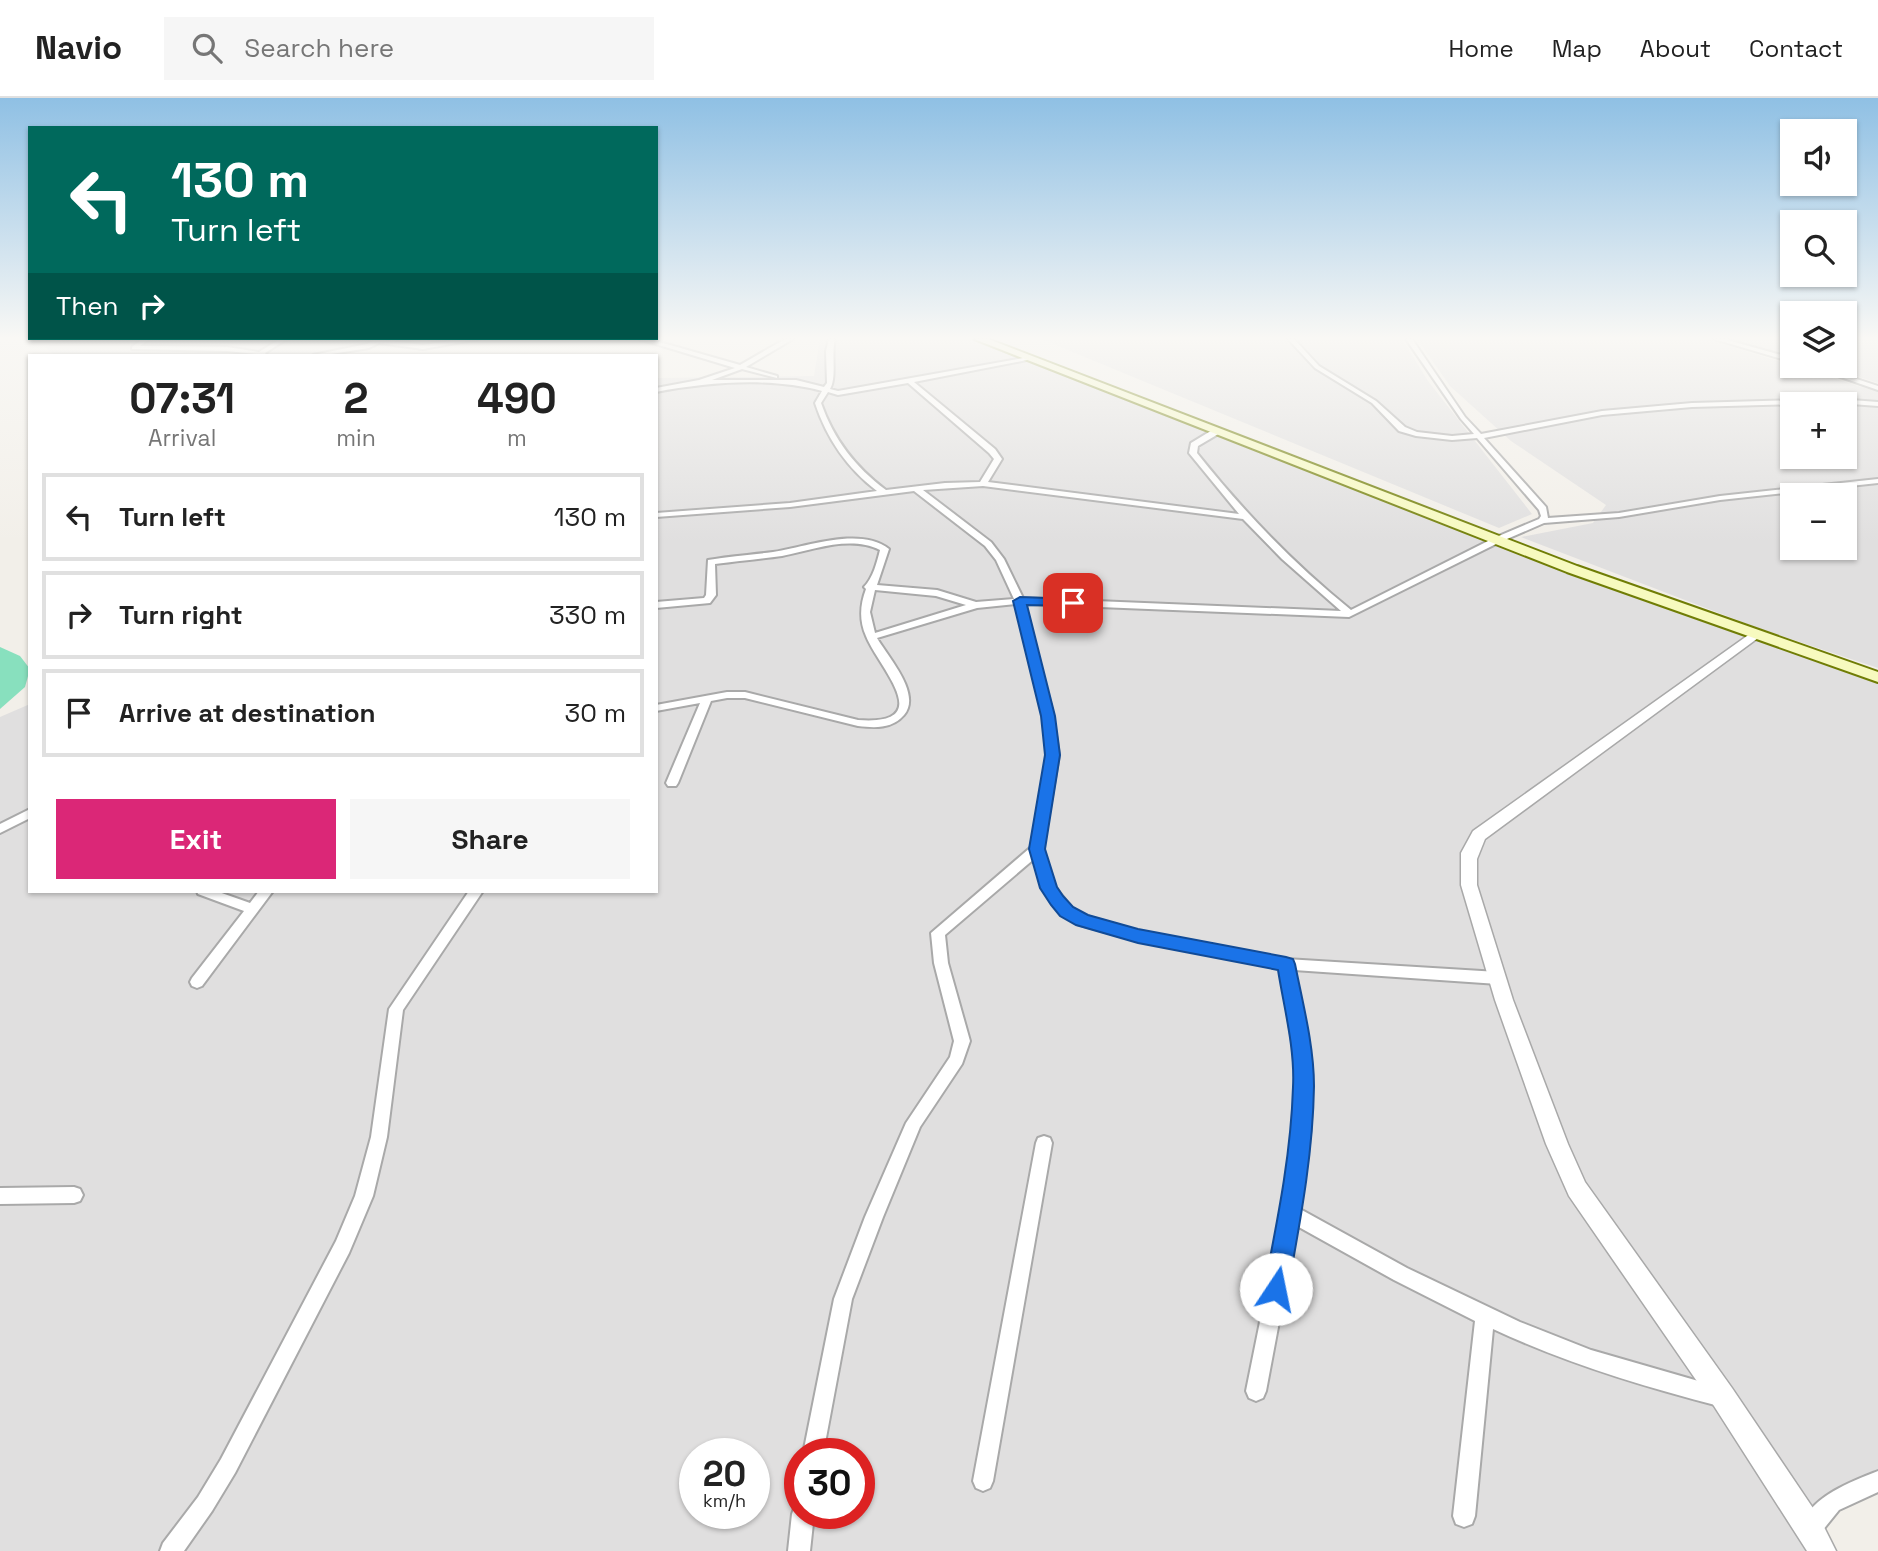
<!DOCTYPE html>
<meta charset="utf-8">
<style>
body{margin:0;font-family:"Space Grotesk",sans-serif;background:#f6f6f6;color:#222;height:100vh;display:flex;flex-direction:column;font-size:26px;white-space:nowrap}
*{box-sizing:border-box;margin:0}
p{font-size:23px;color:#767676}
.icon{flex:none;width:38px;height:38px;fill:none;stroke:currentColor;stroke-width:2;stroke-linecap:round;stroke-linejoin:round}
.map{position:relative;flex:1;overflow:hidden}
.side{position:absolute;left:28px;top:256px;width:630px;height:539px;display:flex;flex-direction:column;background:#fff;border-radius:0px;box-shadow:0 2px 5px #0004}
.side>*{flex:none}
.guide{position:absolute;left:28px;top:28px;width:630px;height:214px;border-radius:0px;box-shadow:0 2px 5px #0004;background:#00695c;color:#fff;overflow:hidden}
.fabs{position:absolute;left:1780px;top:21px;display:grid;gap:14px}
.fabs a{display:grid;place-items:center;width:77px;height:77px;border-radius:0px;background:#fff;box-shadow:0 2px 5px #0004;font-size:35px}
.speed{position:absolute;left:679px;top:1340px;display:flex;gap:14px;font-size:35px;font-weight:700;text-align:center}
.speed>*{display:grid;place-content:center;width:91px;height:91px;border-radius:50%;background:#fff;box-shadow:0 2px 5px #0004;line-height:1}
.speed small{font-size:18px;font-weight:400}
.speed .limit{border:10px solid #d22;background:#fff;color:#111}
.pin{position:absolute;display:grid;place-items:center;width:60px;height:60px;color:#fff;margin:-30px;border-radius:14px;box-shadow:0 4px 10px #0006}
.me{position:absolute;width:77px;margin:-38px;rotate:11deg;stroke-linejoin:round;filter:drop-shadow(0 0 5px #0008)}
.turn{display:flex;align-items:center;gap:24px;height:147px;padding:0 28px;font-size:32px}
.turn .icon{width:91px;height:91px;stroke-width:2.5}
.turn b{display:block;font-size:49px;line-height:60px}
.then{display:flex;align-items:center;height:66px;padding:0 28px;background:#0003;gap:14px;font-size:26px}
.eta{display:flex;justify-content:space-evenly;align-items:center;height:119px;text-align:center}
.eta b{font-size:42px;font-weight:700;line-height:49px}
.button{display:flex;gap:14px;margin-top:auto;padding:14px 28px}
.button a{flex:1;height:80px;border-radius:0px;background:#db2777;color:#fff;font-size:28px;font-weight:700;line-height:80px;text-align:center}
.button a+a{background:#f6f6f6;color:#222}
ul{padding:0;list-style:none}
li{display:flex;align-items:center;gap:21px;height:88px;margin:0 14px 10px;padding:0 14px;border:4px solid #e0e0e0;border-radius:0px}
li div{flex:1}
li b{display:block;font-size:26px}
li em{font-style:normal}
header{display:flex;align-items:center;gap:42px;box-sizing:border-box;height:98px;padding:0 35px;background:#fff;border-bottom:2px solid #e0e0e0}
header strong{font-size:33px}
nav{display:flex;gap:38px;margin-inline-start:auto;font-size:24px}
.search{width:490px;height:63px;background:#f6f6f6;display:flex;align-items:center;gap:18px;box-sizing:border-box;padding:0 24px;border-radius:0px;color:#767676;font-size:26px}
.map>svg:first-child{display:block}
.residential{fill:#e0dfdf;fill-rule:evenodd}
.pitch{fill:#88e0be}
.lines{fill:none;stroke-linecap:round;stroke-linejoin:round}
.minor-casing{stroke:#a9a9a9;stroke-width:4}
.tertiary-casing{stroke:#a9a9a9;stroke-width:3}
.secondary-casing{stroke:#707d05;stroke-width:4}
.minor{fill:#fff;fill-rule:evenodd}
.tertiary{fill:#fff;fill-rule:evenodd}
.secondary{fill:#f7fabf;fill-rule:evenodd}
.route{fill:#1a73e8;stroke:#114b97;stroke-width:2}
</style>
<header>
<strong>Navio</strong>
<div class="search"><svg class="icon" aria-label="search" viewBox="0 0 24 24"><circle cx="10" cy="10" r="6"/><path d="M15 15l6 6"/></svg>Search here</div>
<nav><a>Home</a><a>Map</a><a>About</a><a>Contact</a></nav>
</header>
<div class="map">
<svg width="1878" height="1453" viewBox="0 0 1878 1453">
<rect width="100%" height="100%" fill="#f2efe9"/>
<path class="residential" d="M66,241H420L323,257H54L45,249Z
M820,241H979L1350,386L1878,579V1386L1809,1430L1836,1453H0V619L30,606V793H656V280L814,278ZM695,1356H754V1416H695ZM800,1356H859V1416H800Z
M1041,241H1402L1428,283L1532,416L1499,430Z
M1417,241H1706L1878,294V570L1758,530L1521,439L1593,425L1606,407L1511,343L1450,288ZM1792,306H1844V359H1792ZM1792,397H1844V450H1792Z
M1726,241H1792V259Z
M1845,241H1878V285L1825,268H1844Z"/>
<path class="pitch" d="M0,549L20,558L30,571L25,589L0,611Z"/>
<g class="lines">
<g class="minor-casing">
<path id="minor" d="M142,241H149L140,248L227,249L259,254L280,241H287L265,255L267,257L227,253L132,251V249Z
M376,241L423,247L463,241H479L423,251L379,245L369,250L325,257H313L367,246Z
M639,241H649L740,267L785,241H793L746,269L777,278V280L742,271L712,282H796L824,289L827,285L826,253L829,241H835C831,256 837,279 830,291L838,293L1029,259L1027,262L914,284L995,351L1002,361L988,384L1239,416L1189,355L1191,345L1214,331H1220V335L1198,348L1197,355C1243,413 1293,465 1351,512L1494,440L1539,421L1541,418L1539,412L1477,340L1452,342L1416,338L1399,333L1372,305L1315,270L1288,241H1294L1319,268L1376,303L1405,329L1417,334L1452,338L1474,336L1461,321L1406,241H1412L1465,319L1481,336L1602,313L1692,305L1838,301L1878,304V308L1838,305L1692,309L1602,317L1484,340L1546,409L1548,420L1619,415L1720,398L1878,381V385L1720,402L1619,419L1544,425L1500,444L1349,519L1025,506L1053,618L1059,657L1043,751L1055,789L1072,810L1086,818L1138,833L1286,861L1498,874L1503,876L1505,880L1503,884L1498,886L1294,872C1302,909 1310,947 1312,986C1313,1028 1307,1070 1300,1111L1407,1170L1520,1224L1591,1252L1726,1291L1729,1298L1726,1305L1719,1308C1641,1288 1566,1265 1493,1231L1475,1418L1472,1426L1464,1429L1456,1426L1453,1418L1475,1223L1394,1182L1297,1128L1266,1293L1263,1300L1256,1303L1249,1300L1246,1293L1282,1115L1295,1017L1296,985L1294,955L1280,870L1138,843L1077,826L1062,816L1044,793L1034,761L945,837L948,865L970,943L962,966L920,1029L883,1119L852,1201L823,1356H803L834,1201L865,1119L906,1025L950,959L954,943L934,865L931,835L1031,749L1047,657L1043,618L1016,506L977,510L877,540C888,559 922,596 904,617C892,631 875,630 858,628L745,600H727L711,603L678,685L676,688H668L666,685L700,605L656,613V607L727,594H745L858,622C939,628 878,569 866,538C859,522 860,507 866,491L864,489C873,480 877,464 880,452C850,437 813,452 782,458C760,461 738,463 715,466L716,497L710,505L656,510V504L704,500L706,497L708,462C729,458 751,457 773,454C806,449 860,428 889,451L877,487L937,492L976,504L1014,501L996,462L985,448L914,393L790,409L656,419V415L790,405L877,393C847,370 827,341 815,305L822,293C770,279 709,284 656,294V290L699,282L735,270ZM908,285L989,355L994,361L980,384L945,385L886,392C855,369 834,342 821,305L828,294L838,297ZM983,388L1243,421L1282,461L1341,513L1023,500L1004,461L991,444L923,392ZM875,492L936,498L966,507L875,535L870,514Z
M1714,241H1724L1792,260V264Z
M1809,268H1817L1878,288V292Z
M30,711V720L0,735V726Z
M197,793H216L250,805L259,793H273L202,888L197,890L192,888L190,884L192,880L244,813L198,796Z
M469,793H483L403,912L387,1039L373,1098L349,1155L235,1375L212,1413L184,1453H160L163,1445L198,1399L221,1361L336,1143L355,1098L371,1039L389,911Z
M1044,1038L1050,1040L1052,1045L993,1383L990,1390L983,1393L976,1390L973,1383L1036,1045L1038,1040Z
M74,1089L80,1091L83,1097L80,1103L74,1105L0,1106V1090Z
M1878,1373V1394L1839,1412L1818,1438L1810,1441L1802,1438L1799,1430C1812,1398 1848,1385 1878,1373Z
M800,1407V1416H814L810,1453H788L792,1416L795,1408Z"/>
</g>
<g class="tertiary-casing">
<path id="tertiary" d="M1754,533L1760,537L1758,540L1485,741L1477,761V787L1513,902L1568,1046L1585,1084L1732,1290L1819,1419L1836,1453H1807L1714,1308L1569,1098L1546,1046L1495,902L1461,787V755L1473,733Z"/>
</g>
<g class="secondary-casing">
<path id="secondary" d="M974,241H988L1577,468L1878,574V584L1567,474Z"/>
</g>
<use href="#minor" class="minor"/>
<use href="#tertiary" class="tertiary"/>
<use href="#secondary" class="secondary"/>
</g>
<linearGradient id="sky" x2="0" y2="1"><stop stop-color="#8fc0e4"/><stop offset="0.54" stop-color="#f9f8f5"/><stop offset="1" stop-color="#f9f8f5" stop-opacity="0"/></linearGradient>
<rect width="1878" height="445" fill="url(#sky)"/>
<path class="route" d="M1020,499L1073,501L1079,505L1073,508L1027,507L1055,618L1060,657L1045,751L1057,789L1063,798L1073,809L1088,817L1138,831L1286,859L1293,861L1295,866C1303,906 1314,948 1314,988C1313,1057 1300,1124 1288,1191L1285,1199L1276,1203L1268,1199L1264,1191C1277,1124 1291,1057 1293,989C1295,950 1284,910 1278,872L1138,845L1076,827L1060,818L1051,807L1040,790L1029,751L1045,657L1041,618L1013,503Z"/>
</svg>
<div class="fabs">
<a><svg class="icon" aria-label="sound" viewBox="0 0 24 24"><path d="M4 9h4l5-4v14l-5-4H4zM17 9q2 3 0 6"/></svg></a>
<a><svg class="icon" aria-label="search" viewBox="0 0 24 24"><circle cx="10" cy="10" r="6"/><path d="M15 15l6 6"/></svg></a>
<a><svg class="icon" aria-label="layers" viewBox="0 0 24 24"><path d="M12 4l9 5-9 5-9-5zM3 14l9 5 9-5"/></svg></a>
<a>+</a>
<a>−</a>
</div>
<div class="speed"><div>20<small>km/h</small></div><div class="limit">30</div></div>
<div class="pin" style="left:1073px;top:505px;background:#d93025"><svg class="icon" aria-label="arrive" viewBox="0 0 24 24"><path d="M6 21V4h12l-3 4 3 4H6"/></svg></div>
<svg class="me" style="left:1276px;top:1191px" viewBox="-20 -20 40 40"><circle r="19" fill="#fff"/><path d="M0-13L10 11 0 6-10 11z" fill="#1a73e8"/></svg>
<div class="guide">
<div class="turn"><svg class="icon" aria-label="left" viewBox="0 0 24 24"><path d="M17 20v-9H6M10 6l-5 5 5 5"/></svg><div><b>130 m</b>Turn left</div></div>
<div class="then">Then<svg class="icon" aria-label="right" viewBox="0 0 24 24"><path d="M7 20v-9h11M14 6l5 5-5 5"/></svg></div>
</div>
<section class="side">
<div class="eta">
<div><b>07:31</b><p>Arrival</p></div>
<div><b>2</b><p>min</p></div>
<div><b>490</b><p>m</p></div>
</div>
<ul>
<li><svg class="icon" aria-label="left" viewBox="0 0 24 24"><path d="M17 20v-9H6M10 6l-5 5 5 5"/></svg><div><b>Turn left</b></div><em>130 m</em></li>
<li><svg class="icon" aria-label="right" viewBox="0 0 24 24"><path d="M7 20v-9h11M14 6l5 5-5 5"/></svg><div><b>Turn right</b></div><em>330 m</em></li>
<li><svg class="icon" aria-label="arrive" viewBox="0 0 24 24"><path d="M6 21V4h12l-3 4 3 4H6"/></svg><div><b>Arrive at destination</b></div><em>30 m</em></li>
</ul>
<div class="button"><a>Exit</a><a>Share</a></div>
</section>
</div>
